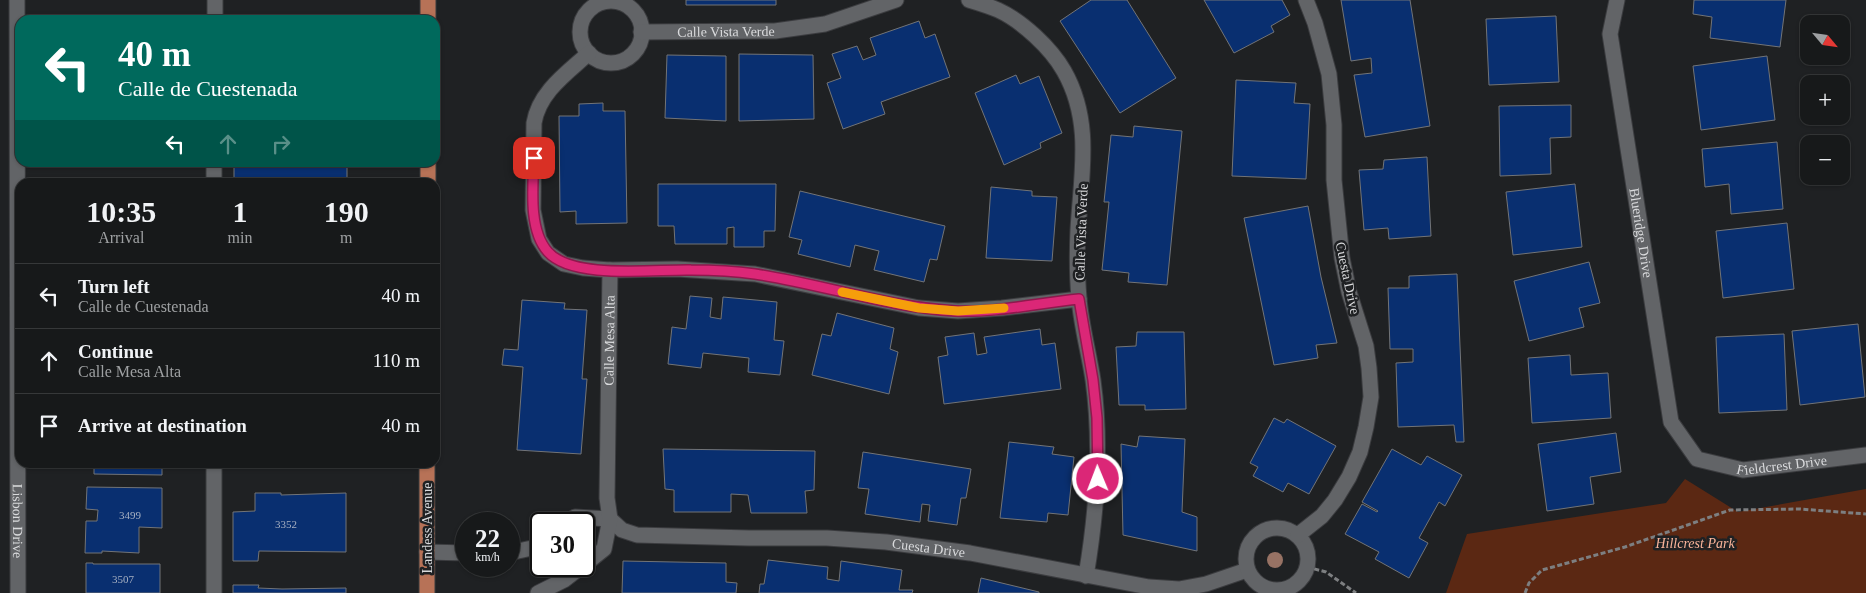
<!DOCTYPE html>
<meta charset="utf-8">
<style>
body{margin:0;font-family:Georgia,serif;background:#202223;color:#f1f3f6;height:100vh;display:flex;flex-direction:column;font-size:19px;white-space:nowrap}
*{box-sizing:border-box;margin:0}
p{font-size:16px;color:#9ea0a2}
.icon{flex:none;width:28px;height:28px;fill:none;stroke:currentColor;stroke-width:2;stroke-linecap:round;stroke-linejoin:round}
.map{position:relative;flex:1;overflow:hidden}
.panel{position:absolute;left:15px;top:178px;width:425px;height:290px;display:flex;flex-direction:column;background:#17191a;border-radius:15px;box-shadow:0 1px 4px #0004,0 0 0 1px #363839}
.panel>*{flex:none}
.top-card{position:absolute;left:15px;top:15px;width:425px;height:152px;border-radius:15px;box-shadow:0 1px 4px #0004,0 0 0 1px #363839;background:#00695c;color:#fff;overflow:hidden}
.needle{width:32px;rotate:119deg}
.tools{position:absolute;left:1800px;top:15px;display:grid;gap:10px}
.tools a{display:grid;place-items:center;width:50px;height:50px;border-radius:10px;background:#17191a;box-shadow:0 1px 4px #0004,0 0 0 1px #363839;font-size:25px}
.speed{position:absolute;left:455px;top:512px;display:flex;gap:10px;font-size:25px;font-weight:700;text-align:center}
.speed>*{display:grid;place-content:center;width:65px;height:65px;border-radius:50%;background:#17191a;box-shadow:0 1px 4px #0004,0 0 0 1px #363839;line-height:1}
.speed small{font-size:12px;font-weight:400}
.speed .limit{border:2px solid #111;border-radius:8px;background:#fff;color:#111}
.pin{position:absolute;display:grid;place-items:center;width:42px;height:42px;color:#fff;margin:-21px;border-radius:10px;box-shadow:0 2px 8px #0006}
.me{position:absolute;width:55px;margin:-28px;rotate:359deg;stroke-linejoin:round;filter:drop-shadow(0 0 4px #0008)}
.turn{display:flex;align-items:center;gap:18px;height:105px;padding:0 20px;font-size:22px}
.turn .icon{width:65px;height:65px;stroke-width:2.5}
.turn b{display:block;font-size:35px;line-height:42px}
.lanes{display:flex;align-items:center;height:48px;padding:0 20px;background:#0003;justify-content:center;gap:25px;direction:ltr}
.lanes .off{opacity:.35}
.eta{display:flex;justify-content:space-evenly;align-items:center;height:85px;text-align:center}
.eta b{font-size:30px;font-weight:600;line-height:35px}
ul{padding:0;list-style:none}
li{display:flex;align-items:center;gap:15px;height:65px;padding:0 20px;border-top:1px solid #363839}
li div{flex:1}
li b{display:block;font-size:19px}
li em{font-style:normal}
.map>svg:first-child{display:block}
.green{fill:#5b2813}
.building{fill:#092f70;stroke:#727477}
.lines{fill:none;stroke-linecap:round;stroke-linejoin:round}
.minor-casing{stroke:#3b3c3f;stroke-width:17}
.major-casing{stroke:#3b3c3f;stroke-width:17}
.path{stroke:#7d7f81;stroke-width:3;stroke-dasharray:5 2.5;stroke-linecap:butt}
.minor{stroke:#626467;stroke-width:15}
.major{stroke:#b77257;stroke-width:15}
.tree{fill:#977264}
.route-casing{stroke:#8e194d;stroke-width:12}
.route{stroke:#db2777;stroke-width:9}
.slow{stroke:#f59e0b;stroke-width:9}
.labels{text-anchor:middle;stroke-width:5;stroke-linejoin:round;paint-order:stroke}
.number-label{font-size:11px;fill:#a5afc1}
.street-label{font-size:14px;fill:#d9dadc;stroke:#1f2123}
.park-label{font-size:14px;font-style:italic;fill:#fab49a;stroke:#1f2123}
</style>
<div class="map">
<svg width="1866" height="593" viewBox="0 0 1866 593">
<rect width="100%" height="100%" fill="#1f2123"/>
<path class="green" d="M1685,479L1738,512L1866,489V593H1446L1467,534L1666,503Z"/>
<path class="building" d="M686,0H776V5H686Z
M1091,0H1127L1176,78L1120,113L1060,21Z
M1204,0H1282L1290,15L1271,26L1274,32L1234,53Z
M1341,0H1410L1430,126L1365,137L1354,75L1372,73L1371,58L1351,61Z
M1694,0H1786L1780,47L1710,38L1712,17L1693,14Z
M1556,16L1559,82L1489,85L1486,19Z
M919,21L925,38L935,34L950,77L881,102L885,114L843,129L827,83L841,78L832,54L857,46L863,60L876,55L870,38Z
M739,54L813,55L814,119L739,121Z
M667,55L726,56V121L665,118Z
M1767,56L1775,120L1701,130L1693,66Z
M1016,75L1020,84L1039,76L1062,133L1040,143L1041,148L1004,165L975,93Z
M1236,80L1296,83L1294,103L1310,104L1306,179L1232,176Z
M603,103V111H625L627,223L576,224V211L560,212L559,116H579V104Z
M1571,105V137L1550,138L1551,174L1500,176L1499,106Z
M1134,126L1182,131L1167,285L1128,282L1129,273L1102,270L1109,202H1104L1111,135L1133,137Z
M1777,142L1783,209L1731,214L1729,184L1705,187L1702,149Z
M1427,157L1431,236L1389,239L1388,228L1364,230L1359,170L1383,169L1384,160Z
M104,162H143V166H104Z
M234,162H347V182H234Z
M658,184H776L775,231H764V247H734V227L727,228V244H675L674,226H658Z
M1575,184L1582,247L1513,255L1506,192Z
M991,187L1032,191V196L1057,197L1052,261L986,258Z
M800,191L945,226L937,260L930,259L924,282L874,270L879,251L855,245L850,267L798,254L802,240L789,237Z
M1308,206L1321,277L1337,343L1316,345L1318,358L1274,365L1244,218Z
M1787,223L1794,289L1723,298L1716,231Z
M1589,262L1600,303L1579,308L1584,327L1529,341L1514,281Z
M1457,274L1464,442H1456L1454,425L1398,427L1396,363L1413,362V349H1390L1388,288H1409V276Z
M690,296L712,298L710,317L721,319L723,297L777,302L774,340L784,341L780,375L748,372L749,358L703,353L701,368L668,364L672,327L686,329Z
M522,300L565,303L564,309L587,310L582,379H587L581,454L517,450L523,367L502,365L504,349L518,350Z
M837,313L894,328L890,349L898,352L889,394L812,375L822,334L831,336Z
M1858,324L1865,397L1800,405L1792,331Z
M1040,329L1042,345L1055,343L1061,389L944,404L938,357L948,355L945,337L974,333L977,355L987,353L984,337Z
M1137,332H1184L1186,409L1145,410V405H1119L1116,347L1136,346Z
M1784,334L1787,410L1719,413L1716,337Z
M1570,355L1571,375L1608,373L1611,418L1532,423L1528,358Z
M1274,418L1284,423L1287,419L1336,446L1309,494L1288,483L1283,492L1253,476L1258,467L1250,463Z
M1616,433L1621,472L1590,477L1594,504L1547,511L1538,444Z
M1139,436L1185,439L1182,512L1197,517V551L1123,535L1121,444L1137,447Z
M1009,442L1054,447L1052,454L1074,457L1068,515L1048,513L1047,522L1000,518Z
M663,449L815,451L814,490L805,491L807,513H751L748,495L731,494V512H674V490L665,489Z
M1392,449L1421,465L1427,456L1462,475L1445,506L1439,502L1419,538L1428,543L1409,578L1375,559L1379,552L1345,534L1362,504L1377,512L1378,511L1362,502Z
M863,452L971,469L966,498H961L957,525L928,521L930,505L922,504L920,522L865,514L869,489L858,488Z
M94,462H162V475L94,474Z
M260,462H351V467H260Z
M87,487L162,488V528L139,527V553L102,551V553H85L86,521H97L98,510L86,509Z
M255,493H281V495L346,493V552L259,551L258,561H233V512L255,511Z
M768,560L828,567L827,579L839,581L841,561L902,570L899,590H913L912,593H759L760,584H764Z
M623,561L726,563V582L737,583L736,593H622Z
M86,563H93V564H160V593H86Z
M981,578L1039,592V593H978Z
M233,585H259L258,588L282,589L346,588V593H233Z"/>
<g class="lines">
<g class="minor-casing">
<g id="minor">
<path id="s1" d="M17,0L18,593"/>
<path d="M969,0C979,3 989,6 998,10C1022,21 1051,48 1064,71C1093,122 1081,175 1078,230C1077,252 1077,276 1079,298C1081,325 1089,353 1093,380C1102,445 1097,511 1086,576"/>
<path id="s2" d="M1617,0L1610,34L1671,422L1697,459L1743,470L1866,455"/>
<circle cx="611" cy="32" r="31"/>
<path d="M215,20V0"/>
<path id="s3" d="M641,32L775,31L825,24L896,0"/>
<path d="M589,53C567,73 539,92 534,123L533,210L539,239L548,253L564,264L583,268L610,270L677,269L755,274L919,308L958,311L1002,308L1079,299"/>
<path d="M214,182V162"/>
<path id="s4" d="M567,524L575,517L610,519L622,530L637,535L749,538H827L886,542L970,553L1149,587L1179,589L1206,584L1247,570"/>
<circle cx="1277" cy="559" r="31"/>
<path d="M1298,535L1322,516L1335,500L1349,477L1360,452L1366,427L1371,397L1369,368L1366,346L1349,292L1342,258L1334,180V125L1329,74L1315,23L1306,0"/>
<path d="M427,552L466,553"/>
<path d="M509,553L532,548L541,543"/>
<path id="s5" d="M584,565L604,549L610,519L607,498L610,270"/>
<path d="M214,593V462"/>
<path d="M538,593L564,580L582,566"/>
</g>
</g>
<g class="major-casing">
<path id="major" d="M428,20V0
M428,182V162
M427,593V462"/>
</g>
<path class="path" d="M1307,567L1326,572L1356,593
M1525,593L1529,583L1542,570L1625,547L1730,510L1800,509L1866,514"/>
<use href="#minor" class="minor"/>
<use href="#major" class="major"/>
</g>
<circle class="tree" cx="1275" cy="560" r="8"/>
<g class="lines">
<g class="route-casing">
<path id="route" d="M534,158C533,186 528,230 548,252C573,280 655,269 691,270C712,270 734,271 755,274C822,284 887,307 955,311C996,313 1038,303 1079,299L1093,380L1097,418L1098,479"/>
</g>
<use href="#route" class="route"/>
<path class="slow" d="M842,292L919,308L958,311L1004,308"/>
</g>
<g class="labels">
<g class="number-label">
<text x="130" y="519">3499</text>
<text x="286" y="528">3352</text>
<text x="123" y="583">3507</text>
</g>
<g class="street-label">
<text dy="5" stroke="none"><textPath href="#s3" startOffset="85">Calle Vista Verde</textPath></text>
<text transform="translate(1081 232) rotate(-88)" y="5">Calle Vista Verde</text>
<text dy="5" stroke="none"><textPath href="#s2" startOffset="236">Blueridge Drive</textPath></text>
<text transform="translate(1348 278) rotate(78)" y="5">Cuesta Drive</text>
<text dy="5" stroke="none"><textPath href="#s5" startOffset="235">Calle Mesa Alta</textPath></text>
<text dy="5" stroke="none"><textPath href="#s2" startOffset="559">Fieldcrest Drive</textPath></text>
<text dy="5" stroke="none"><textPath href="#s1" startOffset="521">Lisbon Drive</textPath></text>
<text transform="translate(427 528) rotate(-90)" y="5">Landess Avenue</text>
<text dy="5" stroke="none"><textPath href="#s4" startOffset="370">Cuesta Drive</textPath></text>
</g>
<g class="park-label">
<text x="1695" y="548">Hillcrest Park</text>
</g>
</g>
</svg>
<div class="tools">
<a><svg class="needle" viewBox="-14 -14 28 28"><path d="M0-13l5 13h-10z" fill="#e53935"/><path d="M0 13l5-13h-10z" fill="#9ea0a2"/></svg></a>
<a>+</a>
<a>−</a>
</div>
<div class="speed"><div>22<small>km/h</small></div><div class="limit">30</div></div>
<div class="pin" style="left:534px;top:158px;background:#d93025"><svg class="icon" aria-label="arrive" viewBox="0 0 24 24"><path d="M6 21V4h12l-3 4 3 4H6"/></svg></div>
<svg class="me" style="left:1098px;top:479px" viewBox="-20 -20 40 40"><circle r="17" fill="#db2777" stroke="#fff" stroke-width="3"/><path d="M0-11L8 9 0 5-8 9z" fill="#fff"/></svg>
<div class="top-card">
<div class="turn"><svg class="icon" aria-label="left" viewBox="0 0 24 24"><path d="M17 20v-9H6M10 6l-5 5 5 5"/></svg><div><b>40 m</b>Calle de Cuestenada</div></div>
<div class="lanes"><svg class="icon" aria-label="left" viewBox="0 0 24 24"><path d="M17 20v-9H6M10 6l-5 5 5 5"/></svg><svg class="icon off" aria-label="ahead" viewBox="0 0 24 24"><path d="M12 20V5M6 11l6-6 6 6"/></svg><svg class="icon off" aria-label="right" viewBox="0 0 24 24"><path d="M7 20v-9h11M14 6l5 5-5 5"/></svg></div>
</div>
<section class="panel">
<div class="eta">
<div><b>10:35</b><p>Arrival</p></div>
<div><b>1</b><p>min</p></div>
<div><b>190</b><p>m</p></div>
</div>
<ul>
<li><svg class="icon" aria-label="left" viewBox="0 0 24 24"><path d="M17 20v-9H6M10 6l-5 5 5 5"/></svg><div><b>Turn left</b><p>Calle de Cuestenada</p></div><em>40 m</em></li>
<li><svg class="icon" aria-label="ahead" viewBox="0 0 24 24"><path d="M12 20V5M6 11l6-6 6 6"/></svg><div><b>Continue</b><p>Calle Mesa Alta</p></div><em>110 m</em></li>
<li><svg class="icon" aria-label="arrive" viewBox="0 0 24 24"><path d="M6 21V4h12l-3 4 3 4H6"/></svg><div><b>Arrive at destination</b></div><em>40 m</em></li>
</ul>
</section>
</div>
